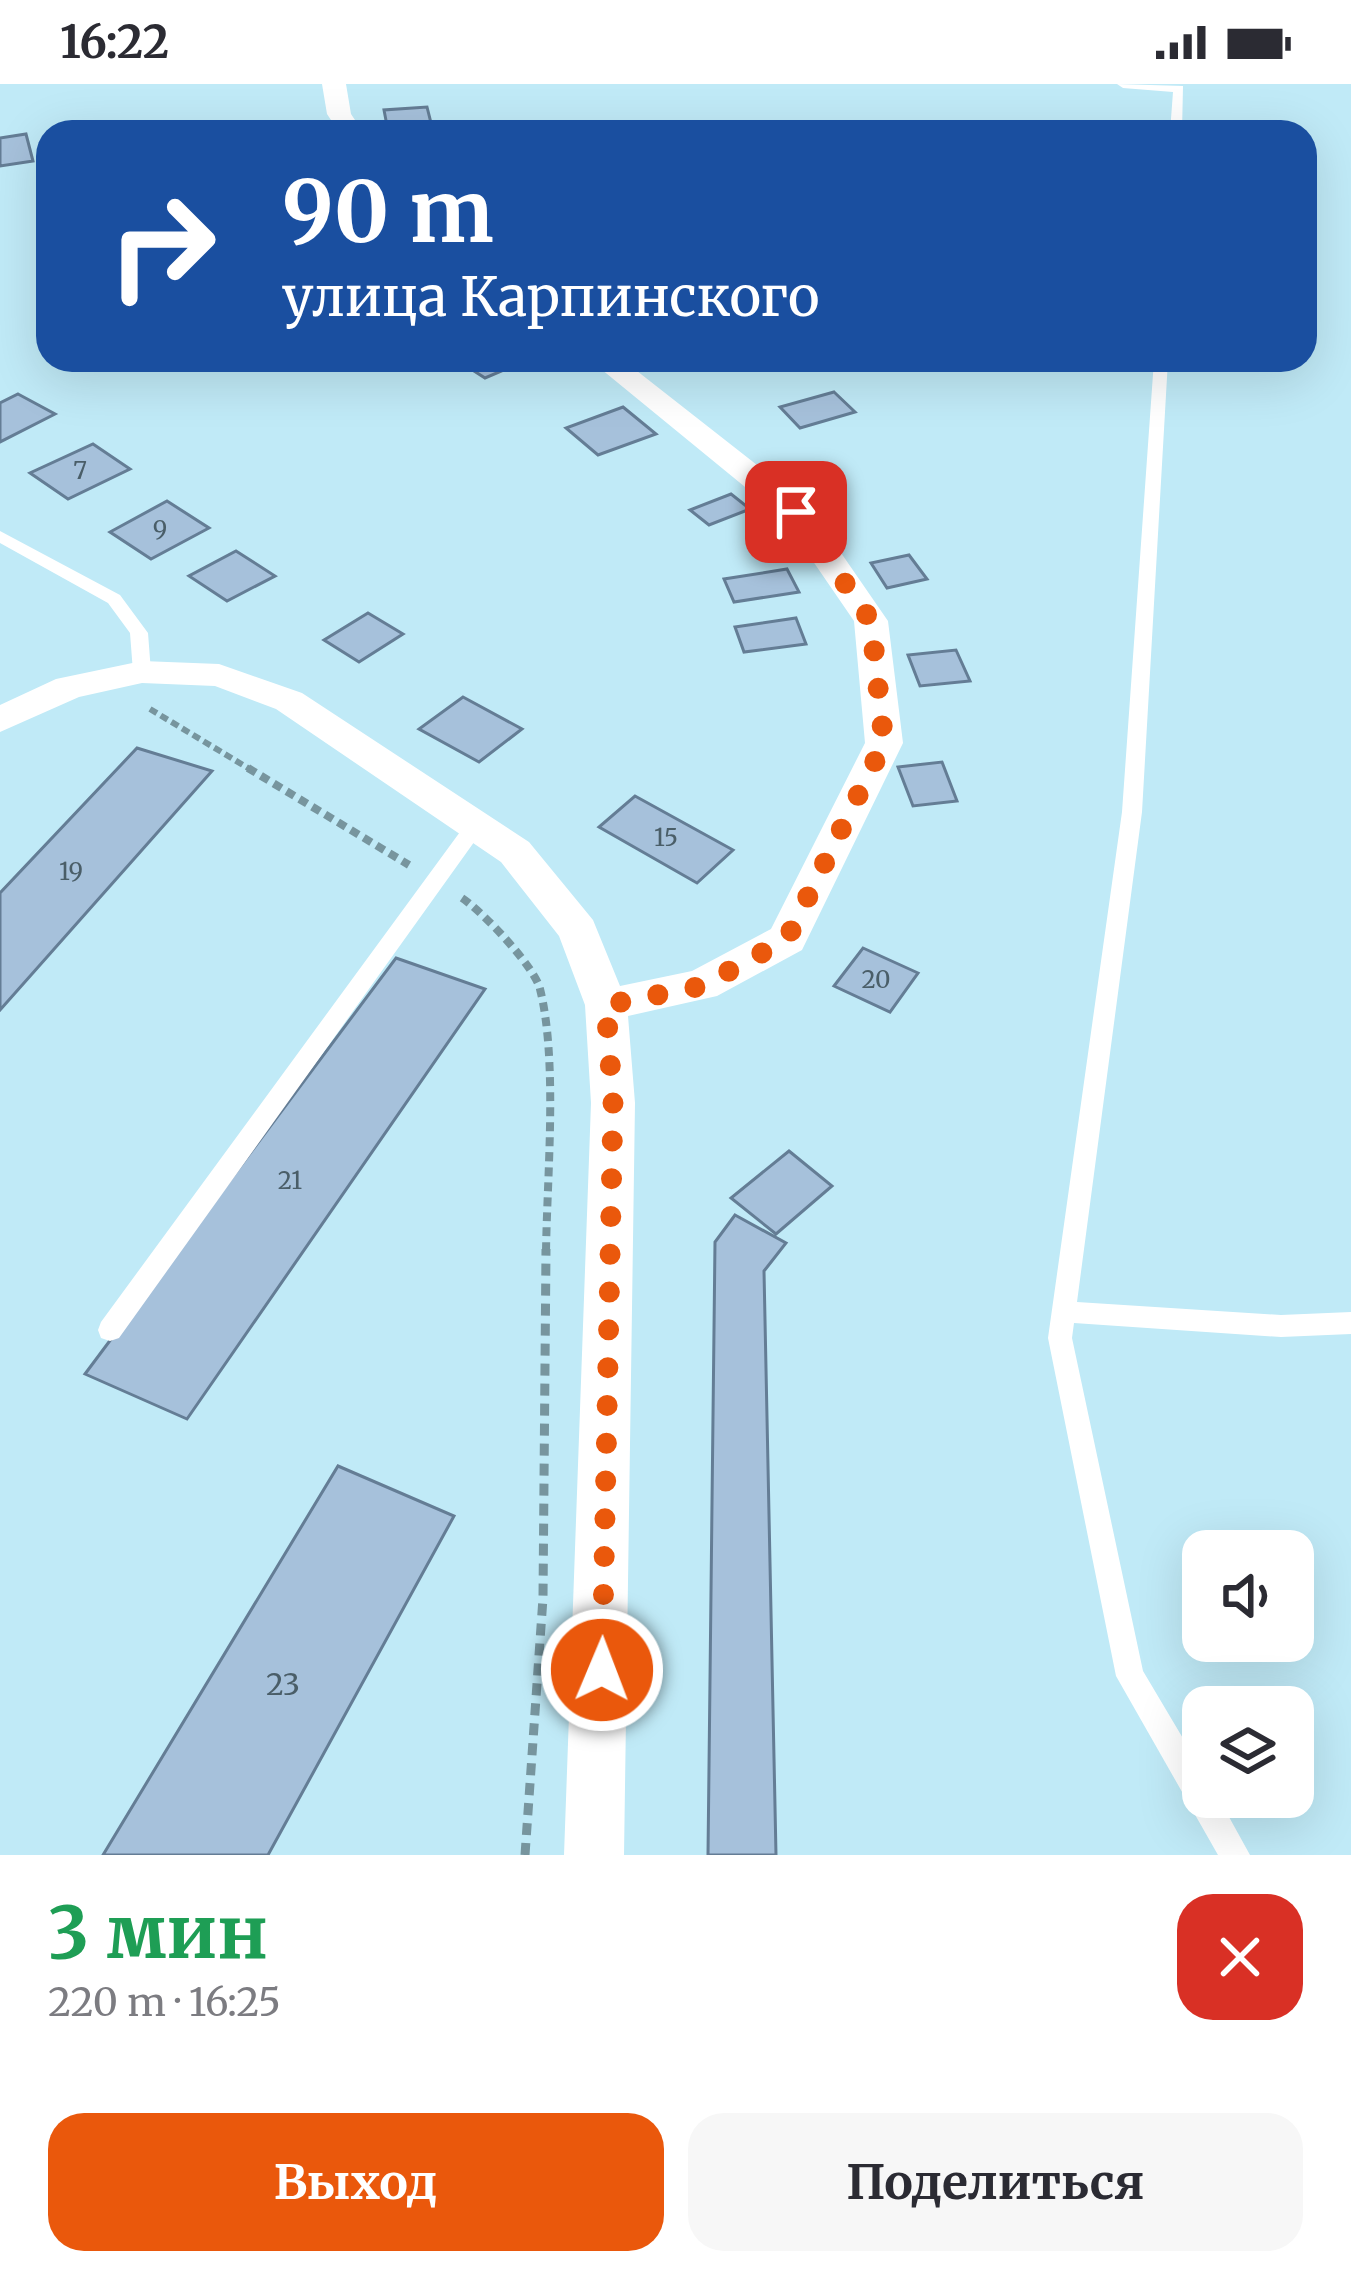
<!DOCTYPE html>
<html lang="ru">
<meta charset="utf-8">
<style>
body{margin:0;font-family:Merriweather,serif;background:#f7f7f7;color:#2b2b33;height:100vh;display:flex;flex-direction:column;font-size:45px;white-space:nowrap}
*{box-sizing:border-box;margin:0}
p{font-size:39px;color:#7c7c81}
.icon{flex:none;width:66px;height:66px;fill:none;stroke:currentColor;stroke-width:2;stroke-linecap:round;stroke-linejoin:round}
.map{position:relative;height:1771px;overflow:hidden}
.drawer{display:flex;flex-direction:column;background:#fff;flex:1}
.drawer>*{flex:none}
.banner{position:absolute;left:36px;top:36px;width:1281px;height:252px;border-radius:36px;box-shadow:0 12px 48px #0002;background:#1a4fa0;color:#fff;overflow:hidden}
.tools{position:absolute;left:1182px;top:1446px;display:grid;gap:24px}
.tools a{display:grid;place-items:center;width:132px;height:132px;border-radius:24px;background:#fff;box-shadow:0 12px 48px #0002;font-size:60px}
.pin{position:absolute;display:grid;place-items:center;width:102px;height:102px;color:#fff;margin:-51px;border-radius:24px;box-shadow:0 6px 18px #0006}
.me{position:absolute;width:132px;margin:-66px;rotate:1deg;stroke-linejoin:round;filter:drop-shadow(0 0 9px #0008)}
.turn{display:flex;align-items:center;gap:42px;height:252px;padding:0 48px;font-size:54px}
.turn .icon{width:156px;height:156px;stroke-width:2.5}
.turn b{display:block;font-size:84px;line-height:102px}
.round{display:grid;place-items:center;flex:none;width:126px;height:126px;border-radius:36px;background:#f7f7f7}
.summary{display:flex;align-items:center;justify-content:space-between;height:204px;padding:0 48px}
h1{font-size:72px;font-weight:700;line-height:90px;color:#1e9e55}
.button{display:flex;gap:24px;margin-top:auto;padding:24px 48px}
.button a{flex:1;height:138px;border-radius:36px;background:#ea580c;color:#fff;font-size:48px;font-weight:700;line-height:138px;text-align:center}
.button a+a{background:#f7f7f7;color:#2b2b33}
.status{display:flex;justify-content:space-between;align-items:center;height:84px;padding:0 60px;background:#fff;direction:ltr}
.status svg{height:33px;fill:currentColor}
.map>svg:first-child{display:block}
.building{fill:#a6c1db;stroke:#647d95;stroke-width:3}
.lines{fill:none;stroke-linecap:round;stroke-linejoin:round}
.path-far2{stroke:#77959e;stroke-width:6;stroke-dasharray:8 4.5;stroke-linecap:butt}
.path-far1{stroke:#77959e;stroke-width:8;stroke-dasharray:9 6;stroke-linecap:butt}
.path{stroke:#77959e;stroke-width:9;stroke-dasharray:12 8;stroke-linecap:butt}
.lane{fill:#fff;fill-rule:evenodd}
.street{fill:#fff;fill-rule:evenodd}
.route{stroke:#ea580c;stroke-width:21;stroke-dasharray:0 37.8}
.labels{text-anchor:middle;stroke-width:9;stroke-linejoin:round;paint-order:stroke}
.number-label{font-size:24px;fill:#4a5e68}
.near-number-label{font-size:30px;fill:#4a5e68}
</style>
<div class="status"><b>16:22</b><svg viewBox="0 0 49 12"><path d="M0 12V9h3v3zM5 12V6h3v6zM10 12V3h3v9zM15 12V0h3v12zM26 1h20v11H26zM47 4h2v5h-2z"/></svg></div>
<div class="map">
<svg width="1351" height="1771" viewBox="0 0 1351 1771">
<rect width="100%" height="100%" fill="#c0eaf7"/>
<path class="building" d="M427,23L432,43L388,47L384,26Z
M26,50L33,77L0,82V54Z
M457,276H527L485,294Z
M834,308L855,328L800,344L780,323Z
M18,310L55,330L0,358V319Z
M623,323L656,350L598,371L566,344Z
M93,360L130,385L68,415L30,389Z
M731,410L750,425L709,441L690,426Z
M167,417L209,444L151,475L110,448Z
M236,467L275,492L227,517L189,492Z
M909,471L927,495L887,504L871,479Z
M787,485L799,508L734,518L724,495Z
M368,529L403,550L359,578L324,556Z
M796,534L806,560L744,568L735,543Z
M956,566L970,597L920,602L908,571Z
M463,613L522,645L479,678L419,645Z
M137,664L212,687L0,926V809Z
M942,678L957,717L913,722L898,683Z
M635,712L733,766L697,799L599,743Z
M863,864L918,889L890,928L834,902Z
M396,874L485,905L187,1335L85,1290Z
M789,1067L832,1102L776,1150L731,1114Z
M735,1131L786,1159L764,1187L776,1771H708L715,1158Z
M338,1382L454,1432L268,1771H103Z"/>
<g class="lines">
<path class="path-far2" d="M150,625L253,687"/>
<path class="path-far1" d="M248,684L409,781
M462,814C482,827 535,883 540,905C558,977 547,1092 546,1168"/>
<path class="path" d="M525,1771L543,1514L546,1165"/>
<path class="lane" d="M1117,0L1183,2L1182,48H1170L1173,8L1123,4Z
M1154,276H1168L1142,728L1077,1218L1281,1231L1351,1228V1250L1281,1253L1074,1239L1072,1254L1143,1587L1203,1688V1713H1218L1250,1771H1218L1116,1592L1048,1254L1122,728Z
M0,447L120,511L148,549L151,588L148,592L142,594L133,588L130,549L108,519L0,459Z
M475,735L485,742L482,747L119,1254L110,1257L101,1254L98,1246L101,1238L468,737Z"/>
<path class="street" d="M322,0H346L351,30L363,48H339L327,30Z
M590,276H623L808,421L888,537L903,659L802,866L717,912L628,932L635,1019L624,1771H564L591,1019L585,921L559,852L501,778L276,625L215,602L142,599L79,613L0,648V621L56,595L142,577L219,580L302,609L529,758L593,836L620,902L692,887L771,845L865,659L854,537L784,435Z"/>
</g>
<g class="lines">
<path class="route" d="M602,1586L613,1019L606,921L702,902L787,855L884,659L871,537L796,428"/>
</g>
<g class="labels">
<g class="number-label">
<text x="80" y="395">7</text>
<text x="160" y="454">9</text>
<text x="666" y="762">15</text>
<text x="71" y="796">19</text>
<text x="876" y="904">20</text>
<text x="290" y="1105">21</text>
</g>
<g class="near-number-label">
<text x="283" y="1611">23</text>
</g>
</g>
</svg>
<div class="tools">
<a><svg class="icon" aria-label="sound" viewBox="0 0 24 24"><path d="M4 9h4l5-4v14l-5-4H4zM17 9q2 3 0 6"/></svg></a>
<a><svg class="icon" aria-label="layers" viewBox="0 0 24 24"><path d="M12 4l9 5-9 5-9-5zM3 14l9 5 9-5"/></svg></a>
</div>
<div class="pin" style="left:796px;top:428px;background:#d93025"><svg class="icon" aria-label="arrive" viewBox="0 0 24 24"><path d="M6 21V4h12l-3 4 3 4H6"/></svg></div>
<svg class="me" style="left:602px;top:1586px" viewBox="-20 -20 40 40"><circle r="17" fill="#ea580c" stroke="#fff" stroke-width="3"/><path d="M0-11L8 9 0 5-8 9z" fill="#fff"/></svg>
<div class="banner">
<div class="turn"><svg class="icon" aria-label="right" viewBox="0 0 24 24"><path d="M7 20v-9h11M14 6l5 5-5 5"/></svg><div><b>90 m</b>улица Карпинского</div></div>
</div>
</div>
<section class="drawer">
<div class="summary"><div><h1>3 мин</h1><p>220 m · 16:25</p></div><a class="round" style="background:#d93025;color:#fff"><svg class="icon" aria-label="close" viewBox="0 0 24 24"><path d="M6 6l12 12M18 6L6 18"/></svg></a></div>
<div class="button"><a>Выход</a><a>Поделиться</a></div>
</section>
